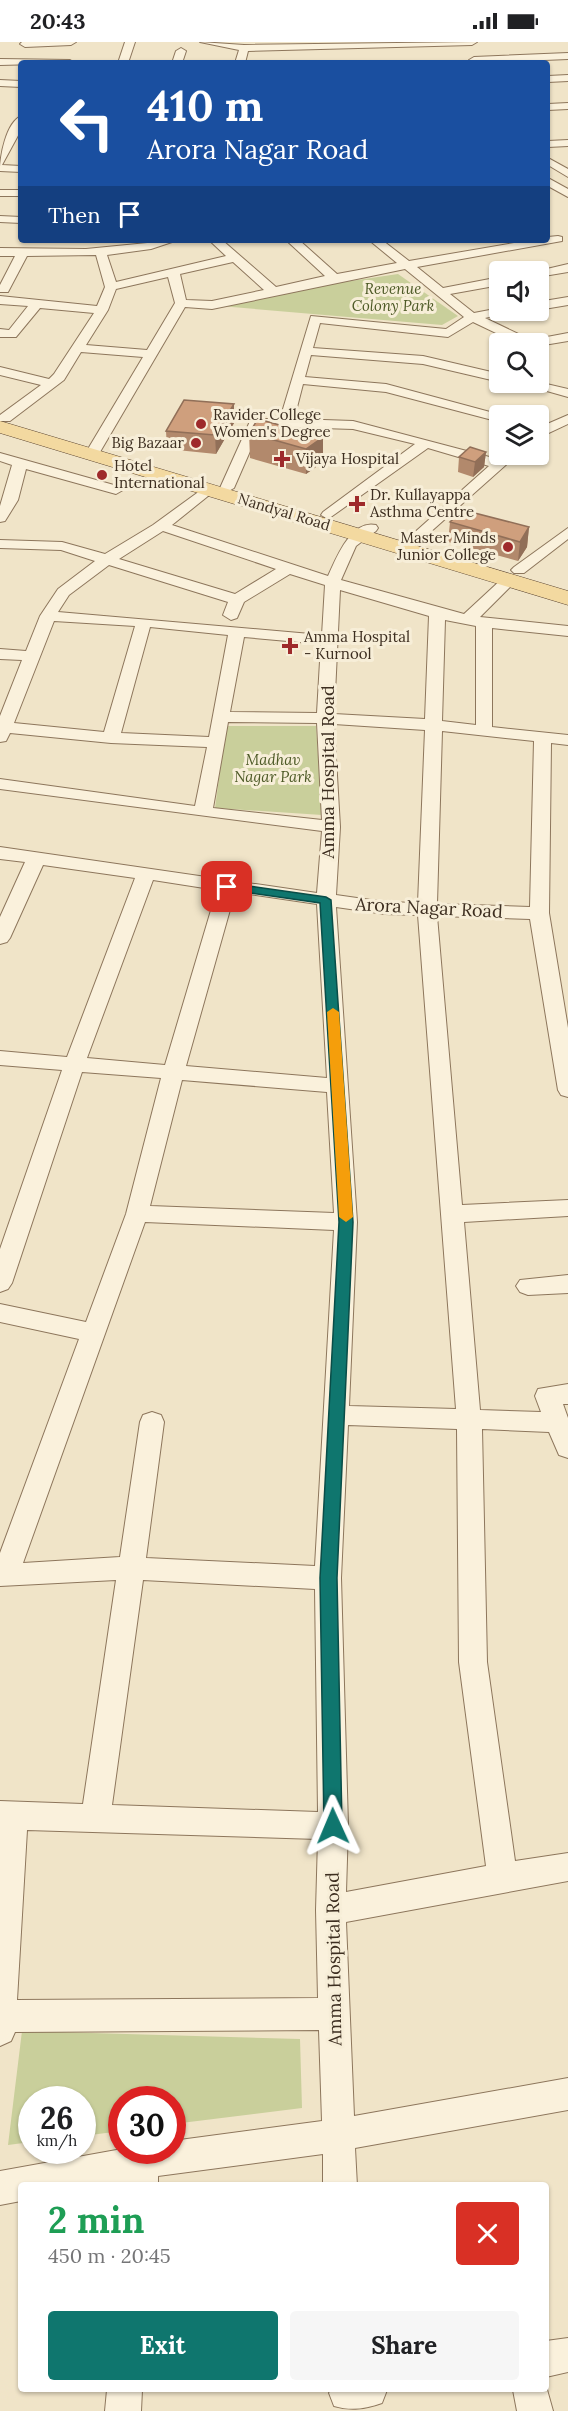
<!DOCTYPE html>
<meta charset="utf-8">
<style>
body{margin:0;font-family:Lora,serif;background:#f6f6f6;color:#202124;height:100vh;display:flex;flex-direction:column;font-size:22px;white-space:nowrap}
*{box-sizing:border-box;margin:0}
p{font-size:20px;color:#757577}
.icon{flex:none;width:33px;height:33px;fill:none;stroke:currentColor;stroke-width:2;stroke-linecap:round;stroke-linejoin:round}
.map{position:relative;flex:1;overflow:hidden}
.side{position:absolute;left:18px;top:2140px;width:531px;height:210px;display:flex;flex-direction:column;background:#fff;border-radius:6px;box-shadow:0 2px 4px #0004}
.side>*{flex:none}
.top-card{position:absolute;left:18px;top:18px;width:532px;height:183px;border-radius:6px;box-shadow:0 2px 4px #0004;background:#1a4fa0;color:#fff;overflow:hidden}
.buttons{position:absolute;left:489px;top:219px;display:grid;gap:12px}
.buttons a{display:grid;place-items:center;width:60px;height:60px;border-radius:6px;background:#fff;box-shadow:0 2px 4px #0004;font-size:30px}
.speed{position:absolute;left:18px;top:2044px;display:flex;gap:12px;font-size:30px;font-weight:700;text-align:center}
.speed>*{display:grid;place-content:center;width:78px;height:78px;border-radius:50%;background:#fff;box-shadow:0 2px 4px #0004;line-height:1}
.speed small{font-size:15px;font-weight:400}
.speed .limit{border:9px solid #d22;background:#fff;color:#111}
.pin{position:absolute;display:grid;place-items:center;width:51px;height:51px;color:#fff;margin:-26px;border-radius:12px;box-shadow:0 3px 9px #0006}
.me{position:absolute;width:66px;margin:-33px;rotate:359deg;stroke-linejoin:round;filter:drop-shadow(0 0 4px #0008)}
.turn{display:flex;align-items:center;gap:21px;height:126px;padding:0 30px;font-size:27px}
.turn .icon{width:78px;height:78px;stroke-width:2.5}
.turn b{display:block;font-size:42px;line-height:51px}
.then{display:flex;align-items:center;height:57px;padding:0 30px;background:#0003;gap:12px;font-size:22px}
.round{display:grid;place-items:center;flex:none;width:63px;height:63px;border-radius:6px;background:#f6f6f6}
.summary{display:flex;align-items:center;justify-content:space-between;height:102px;padding:0 30px}
h1{font-size:36px;font-weight:800;line-height:45px;color:#1e9e55}
.button{display:flex;gap:12px;margin-top:auto;padding:12px 30px}
.button a{flex:1;height:69px;border-radius:6px;background:#0f766e;color:#fff;font-size:24px;font-weight:800;line-height:69px;text-align:center}
.button a+a{background:#f6f6f6;color:#202124}
.status{display:flex;justify-content:space-between;align-items:center;height:42px;padding:0 30px;background:#fff;direction:ltr}
.status svg{height:16px;fill:currentColor}
.map>svg:first-child{display:block}
.green{fill:#c9cf9b}
.lines{fill:none;stroke-linecap:round;stroke-linejoin:round}
.street-casing{stroke:#8d765c;stroke-width:2}
.primary-casing{stroke:#5b4430;stroke-width:1}
.street{fill:#faf1dc;fill-rule:evenodd}
.primary{fill:#f3d9a0;fill-rule:evenodd}
.wall{fill:#b2896c}
.shaded-wall{fill:#916f58}
.building{fill:#cf9f7d;stroke:#916f58;stroke-width:1.5}
.route{fill:#0f766e;stroke:#0a4d48;stroke-width:1.5}
.slow{fill:#f59e0b}
.poi-dot{fill:#9e2a2b;stroke:#f7eed8;stroke-width:2}
.labels{text-anchor:middle;stroke-width:6;stroke-linejoin:round;paint-order:stroke}
.far-park-label{font-size:15px;font-style:italic;fill:#4d5a26;stroke:#f7eed8}
.far-poi-label{font-size:15px;fill:#3d2e20;stroke:#f7eed8;text-anchor:start}
.far-street-label{font-size:15px;fill:#3d2e20;stroke:#f7eed8}
.street-label{font-size:18px;fill:#3d2e20;stroke:#f7eed8}
</style>
<div class="status"><b>20:43</b><svg viewBox="0 0 49 12"><path d="M0 12V9h3v3zM5 12V6h3v6zM10 12V3h3v9zM15 12V0h3v12zM26 1h20v11H26zM47 4h2v5h-2z"/></svg></div>
<div class="map">
<svg width="568" height="2369" viewBox="0 0 568 2369">
<rect width="100%" height="100%" fill="#f0e4c8"/>
<path class="green" d="M398,232L458,274L442,283L220,264L276,250Z
M226,684H316L322,773L215,766Z
M22,1989L300,1997L302,2066L173,2082L172,2058H122L121,2089L83,2094L82,2058H32L31,2100L8,2103Z"/>
<g class="lines">
<g class="street-casing">
<path id="street" d="M22,0H76L71,3L25,5L20,2Z
M125,0H135L128,21H118Z
M200,0L244,3L477,0L472,3L248,9L245,21H235L239,8Z
M181,6L186,9L182,21H172L176,9Z
M568,11V17L474,21L469,18L474,15Z
M0,17L70,18L75,21L0,23Z
M568,33V39L548,40V34Z
M0,38L21,39V45L0,44Z
M568,61V67L548,68V62Z
M21,74V88L2,123L21,124V130L0,129C0,114 6,81 21,74Z
M568,98V104L548,105V99Z
M548,116L568,127V135L548,123Z
M548,136L568,147V155L548,144Z
M0,148H21V154H0Z
M0,174L21,175V181L0,180Z
M558,194L562,195V199L417,225L443,246L500,235V243L450,252L474,271L500,266L518,268L485,276L531,298L568,291V299L538,304V302H519L473,280L448,295L320,281L313,306L423,314L500,332V340L423,322L311,313L305,335L386,342L505,374H500V380L386,350L303,342L294,377L353,379L497,417L502,412H518L417,502L412,503L405,499L489,424L428,406L328,477L321,473L323,470L415,402L353,387L261,384L234,446L227,450L220,446L251,377H280L311,274L446,287L464,275L405,227L212,267L185,265L100,410L95,411L88,407L143,315L81,310L64,338L10,379H0V373L41,343L0,333V325L49,337L54,332L94,271L40,266L16,295H0V287L9,288L28,264L0,262V254L97,264L105,245L96,213L27,214L8,250H0V243L15,214H0V206L86,207L178,198L151,207L107,213L116,240L226,214L209,198H222L276,245L325,234L286,198H299L337,232L397,221L369,198H382L409,219L532,198H548V195ZM233,220L264,248L212,259L186,258L180,232ZM168,235L175,261L147,308L86,303L108,268L116,247Z
M568,222V230L538,235V230H534Z
M568,255V263L538,268V260Z
M515,340H538L568,347V355Z
M568,373V382L538,396V386Z
M0,411L121,445L123,448L116,452L26,427L18,458L5,479L0,480V464L12,423L0,419Z
M208,443L215,447L213,450L172,483L328,534C336,517 351,477 376,483L378,486L376,489L356,504L341,538L464,572L504,535L509,533L517,538L480,575L568,584V594L492,586V685L568,693V703L551,701L549,871L568,986V1055L561,1053L558,1048L530,877L437,874L462,1163L568,1158V1174L464,1180L480,1368L541,1370L535,1354L538,1347L568,1342V1362H563L568,1376V1416L559,1413L549,1390L482,1387L487,1620L515,1819L568,1811V1839L346,1880L354,2074L568,2036V2068L355,2106L357,2144H323V2112L158,2134V2144H124L125,2140L104,2144H21V2159L0,2163V2129L122,2107L172,2109V2099L322,2079L319,1988L15,1990L11,1999L0,2004V1759L83,1762L116,1538L0,1544V1511L79,1297L0,1280V1262L86,1280L126,1172L161,1036L82,1030L12,1241L8,1247L0,1250V1207L62,1028L0,1023V1009L67,1015L135,836L43,823L10,896L7,900L0,902V875L25,820L0,817V805L317,851L322,789L0,747V737L195,764L207,705L111,701L10,691L6,699L0,700V674L22,618L0,617V607L26,609L40,574L58,547L95,519L61,508L0,506V498L62,500L105,512L153,483ZM163,489L276,527L235,552L119,517ZM109,523L228,560L223,573L231,578L237,576L244,560L290,532L325,543L322,593L58,570L69,553ZM340,548L429,574L425,677L334,672ZM445,578L476,584V683L442,679ZM54,579L135,584L104,690L14,681ZM150,585L228,593L209,695L121,691ZM244,595L321,602L317,671L230,670ZM228,680L317,681L322,778L213,766ZM334,682L425,688L418,861L385,860L336,853L340,785ZM442,689L534,699L530,865L437,862ZM153,838L217,848L165,1023L87,1016ZM235,850L317,862L327,1036L186,1024ZM336,865L385,872L418,873L456,1367L349,1364L357,1180ZM182,1038L327,1050L334,1171L150,1164ZM145,1180L334,1188L315,1524L146,1516L164,1380L161,1373L152,1370L143,1373L140,1380L120,1515L23,1521ZM348,1383L457,1387L459,1620L486,1824L346,1850L348,1784L341,1536ZM143,1538L315,1547L318,1770L112,1763ZM27,1788L318,1797L316,1868L318,1956L17,1958Z
M568,486V497L524,531H514L511,528L514,525Z
M568,1233V1251L528,1253L520,1250L516,1244L520,1238Z
M568,2296V2330L546,2335V2299Z
M546,2344L553,2369H517L513,2348H546Z
M107,2348H142L141,2369H105Z
M331,2348H387L382,2361C365,2367 351,2369 334,2364L329,2351Z"/>
</g>
<g class="primary-casing">
<path id="primary" d="M0,379L568,549V563L0,391Z"/>
</g>
<use href="#street" class="street"/>
<use href="#primary" class="primary"/>
</g>
<path class="wall" d="M234,362V381L216,412L167,407L166,389Z
M249,391L323,395V420L306,432L250,416Z
M486,410L484,425L473,435L458,430L459,415Z
M450,480L529,485L527,505L518,519L448,500Z"/>
<path class="shaded-wall" d="M234,362V381L216,412L215,393Z
M323,395V420L306,432V407Z
M486,410L484,425L473,435L475,420Z
M529,485L527,505L518,519L520,500Z"/>
<path class="building" d="M184,358L234,362L215,393L166,389Z
M258,377L323,395L306,407L249,391Z
M470,405L486,410L475,420L459,415Z
M463,468L529,485L520,500L450,480Z"/>
<path class="route" d="M227,841L326,855L331,858L353,1180L337,1536L342,1784L340,1790L333,1793L327,1790L324,1784L320,1536L339,1180L320,861L223,847V843Z"/>
<path class="slow" d="M333,966L339,970L353,1175L346,1180L339,1175L327,970Z"/>
<g class="poi-dot">
<circle cx="201" cy="382" r="6"/>
<circle cx="196" cy="401" r="6"/>
<path d="M279 408h6v6h6v6h-6v6h-6v-6h-6v-6h6z"/>
<circle cx="102" cy="433" r="6"/>
<path d="M354 453h6v6h6v6h-6v6h-6v-6h-6v-6h6z"/>
<circle cx="508" cy="505" r="6"/>
<path d="M287 595h6v6h6v6h-6v6h-6v-6h-6v-6h6z"/>
</g>
<g class="labels">
<g class="far-park-label">
<text x="393" y="252">Revenue<tspan x="393" dy="17">Colony Park</tspan></text>
<text x="273" y="723">Madhav<tspan x="273" dy="17">Nagar Park</tspan></text>
</g>
<g class="far-poi-label">
<text x="213" y="378">Ravider College<tspan x="213" dy="17">Women's Degree</tspan></text>
<text x="184" y="406" text-anchor="end">Big Bazaar</text>
<text x="296" y="422">Vijaya Hospital</text>
<text x="114" y="429">Hotel<tspan x="114" dy="17">International</tspan></text>
<text x="370" y="458">Dr. Kullayappa<tspan x="370" dy="17">Asthma Centre</tspan></text>
<text x="496" y="501" text-anchor="end">Master Minds<tspan x="496" dy="17">Junior College</tspan></text>
<text x="304" y="600">Amma Hospital<tspan x="304" dy="17">- Kurnool</tspan></text>
</g>
<g class="far-street-label">
<text transform="translate(284 470) rotate(17)" y="5">Nandyal Road</text>
</g>
<g class="street-label">
<text transform="translate(328 730) rotate(-90)" y="6">Amma Hospital Road</text>
<text transform="translate(429 866) rotate(3)" y="6">Arora Nagar Road</text>
<text transform="translate(334 1917) rotate(-91)" y="6">Amma Hospital Road</text>
</g>
</g>
</svg>
<div class="buttons">
<a><svg class="icon" aria-label="sound" viewBox="0 0 24 24"><path d="M4 9h4l5-4v14l-5-4H4zM17 9q2 3 0 6"/></svg></a>
<a><svg class="icon" aria-label="search" viewBox="0 0 24 24"><circle cx="10" cy="10" r="6"/><path d="M15 15l6 6"/></svg></a>
<a><svg class="icon" aria-label="layers" viewBox="0 0 24 24"><path d="M12 4l9 5-9 5-9-5zM3 14l9 5 9-5"/></svg></a>
</div>
<div class="speed"><div>26<small>km/h</small></div><div class="limit">30</div></div>
<div class="pin" style="left:227px;top:845px;background:#d93025"><svg class="icon" aria-label="arrive" viewBox="0 0 24 24"><path d="M6 21V4h12l-3 4 3 4H6"/></svg></div>
<svg class="me" style="left:333px;top:1784px" viewBox="-20 -20 40 40"><path d="M0-17L14 15 0 8-14 15z" fill="#0f766e" stroke="#fff" stroke-width="4"/></svg>
<div class="top-card">
<div class="turn"><svg class="icon" aria-label="left" viewBox="0 0 24 24"><path d="M17 20v-9H6M10 6l-5 5 5 5"/></svg><div><b>410 m</b>Arora Nagar Road</div></div>
<div class="then">Then<svg class="icon" aria-label="arrive" viewBox="0 0 24 24"><path d="M6 21V4h12l-3 4 3 4H6"/></svg></div>
</div>
<section class="side">
<div class="summary"><div><h1>2 min</h1><p>450 m · 20:45</p></div><a class="round" style="background:#d93025;color:#fff"><svg class="icon" aria-label="close" viewBox="0 0 24 24"><path d="M6 6l12 12M18 6L6 18"/></svg></a></div>
<div class="button"><a>Exit</a><a>Share</a></div>
</section>
</div>
